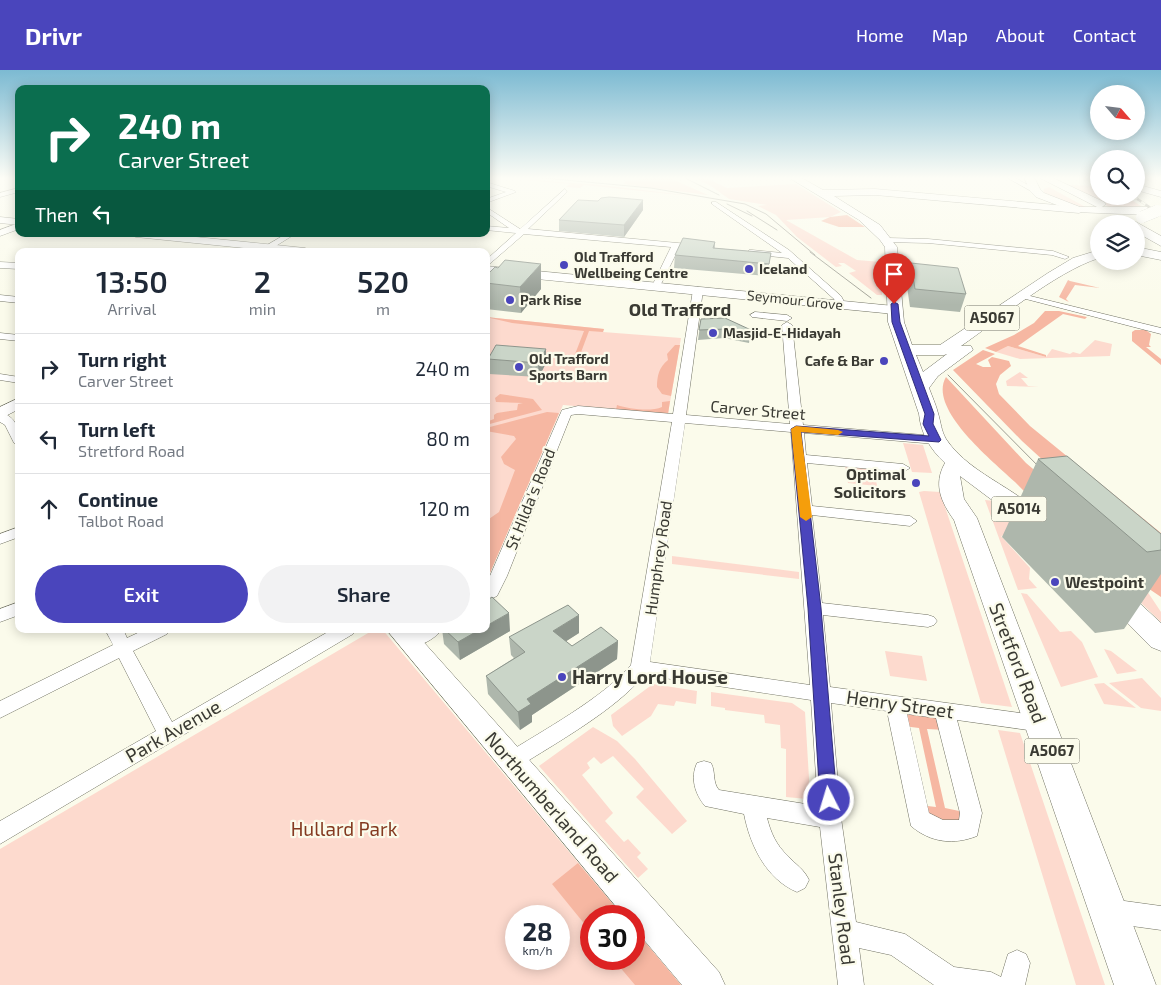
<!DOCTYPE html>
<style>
body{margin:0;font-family:"Exo 2",sans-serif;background:#f2f2f3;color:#1f2937;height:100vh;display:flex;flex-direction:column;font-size:19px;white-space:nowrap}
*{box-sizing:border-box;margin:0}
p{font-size:16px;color:#747a83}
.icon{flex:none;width:28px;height:28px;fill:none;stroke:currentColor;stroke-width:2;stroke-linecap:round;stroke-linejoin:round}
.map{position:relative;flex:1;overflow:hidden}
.sheet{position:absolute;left:15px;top:178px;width:475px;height:385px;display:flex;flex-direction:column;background:#fff;border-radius:10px;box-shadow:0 2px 12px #0003}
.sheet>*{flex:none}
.banner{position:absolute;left:15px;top:15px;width:475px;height:152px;border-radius:10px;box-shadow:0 2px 12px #0003;background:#0b6e4f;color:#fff;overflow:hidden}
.needle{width:32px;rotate:118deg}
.controls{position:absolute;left:1090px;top:15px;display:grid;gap:10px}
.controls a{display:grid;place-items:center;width:55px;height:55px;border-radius:50%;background:#fff;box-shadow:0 2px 12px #0003;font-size:25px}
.speed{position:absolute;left:505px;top:835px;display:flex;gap:10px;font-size:25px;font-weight:700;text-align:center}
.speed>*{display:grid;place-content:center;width:65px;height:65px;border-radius:50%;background:#fff;box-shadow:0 2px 12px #0003;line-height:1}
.speed small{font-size:12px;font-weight:400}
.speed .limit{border:8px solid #d22;background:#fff;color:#111}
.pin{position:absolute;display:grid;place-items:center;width:42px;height:42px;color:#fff;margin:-51px -21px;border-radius:50% 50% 50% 0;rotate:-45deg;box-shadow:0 0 5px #0007}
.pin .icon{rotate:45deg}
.me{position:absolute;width:55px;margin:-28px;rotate:355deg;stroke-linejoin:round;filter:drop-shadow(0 0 4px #0008)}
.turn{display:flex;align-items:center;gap:18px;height:105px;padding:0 20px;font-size:22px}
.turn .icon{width:65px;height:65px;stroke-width:2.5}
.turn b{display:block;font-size:35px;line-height:42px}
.then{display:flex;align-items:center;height:48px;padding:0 20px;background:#0003;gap:10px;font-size:19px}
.eta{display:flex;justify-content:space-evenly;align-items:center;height:85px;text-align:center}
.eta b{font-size:30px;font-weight:600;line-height:35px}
.button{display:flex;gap:10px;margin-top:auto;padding:10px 20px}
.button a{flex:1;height:58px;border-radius:30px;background:#4a45bc;color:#fff;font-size:20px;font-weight:600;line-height:58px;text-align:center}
.button a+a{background:#f2f2f3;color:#1f2937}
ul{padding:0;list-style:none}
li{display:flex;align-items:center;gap:15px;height:70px;padding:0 20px;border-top:1px solid #e0e1e3}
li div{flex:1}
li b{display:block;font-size:19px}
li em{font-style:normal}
header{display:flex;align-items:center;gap:30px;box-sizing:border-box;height:70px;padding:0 25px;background:#4a45bc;color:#fff}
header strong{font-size:24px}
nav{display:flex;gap:28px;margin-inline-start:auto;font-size:18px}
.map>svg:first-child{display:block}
.green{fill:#fddace;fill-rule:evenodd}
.forest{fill:#f6b7a2}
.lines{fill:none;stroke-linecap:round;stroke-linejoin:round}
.minor-casing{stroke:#717263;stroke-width:1}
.tertiary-casing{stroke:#717263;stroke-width:1}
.secondary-casing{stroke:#717263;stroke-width:1}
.primary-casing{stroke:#717263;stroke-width:1}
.trunk-casing{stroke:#717263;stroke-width:1}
.minor{fill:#fff;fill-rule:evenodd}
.tertiary{fill:#fff;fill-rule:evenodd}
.secondary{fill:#fff;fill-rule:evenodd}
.primary{fill:#fff;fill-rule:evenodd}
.trunk{fill:#fff;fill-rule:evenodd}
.tram{stroke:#9d9d92;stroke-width:1}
.rail-casing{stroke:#9d9d92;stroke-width:2.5}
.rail{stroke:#fbfbeb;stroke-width:2;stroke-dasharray:5;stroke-linecap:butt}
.trunk-bridge-casing{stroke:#717263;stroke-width:12;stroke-linecap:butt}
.trunk-bridge{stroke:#fff;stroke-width:12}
.wall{fill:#aeb7ac}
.shaded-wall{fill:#8d958c}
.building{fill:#cad5c8;stroke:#8d958c}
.route{fill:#4a45bc;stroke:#302d7a}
.slow{fill:#f59e0b}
.poi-dot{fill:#4a45bc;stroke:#fbfbeb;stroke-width:2}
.labels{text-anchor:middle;stroke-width:4.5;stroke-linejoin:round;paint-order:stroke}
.far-poi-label{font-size:14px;font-weight:bold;fill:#3a3a33;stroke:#fbfbeb;text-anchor:start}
.far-street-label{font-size:14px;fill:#3a3a33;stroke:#fbfbeb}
.shield{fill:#fbfbeb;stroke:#74746a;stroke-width:1}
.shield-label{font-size:15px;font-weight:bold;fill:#3a3a33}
.street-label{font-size:16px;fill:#3a3a33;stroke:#fbfbeb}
.poi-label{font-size:16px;font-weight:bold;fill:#3a3a33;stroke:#fbfbeb;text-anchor:end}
.far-district-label{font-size:18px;font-weight:bold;fill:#3a3a33;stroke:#fbfbeb}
.near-street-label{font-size:19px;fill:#3a3a33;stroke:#fbfbeb}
.near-poi-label{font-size:19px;font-weight:bold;fill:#3a3a33;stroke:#fbfbeb;text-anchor:start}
.near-park-label{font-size:19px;fill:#843a20;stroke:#fbfbeb}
</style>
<header>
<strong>Drivr</strong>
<nav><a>Home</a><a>Map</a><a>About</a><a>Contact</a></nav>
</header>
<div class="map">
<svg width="1161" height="915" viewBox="0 0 1161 915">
<rect width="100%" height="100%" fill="#fbfbeb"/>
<path class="green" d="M491,107L601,115L700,127L584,115L580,118L566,117L570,114Z
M655,107H667L708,125L623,114L626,111Z
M692,107H704L727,118L796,114L841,142L830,147L786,150L857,190L881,192L882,225H877L849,203L856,201L844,193H838L842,196L836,197L797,167L776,145L758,136L767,135L729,129L711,116Z
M1067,115L1099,116V126H1125L1141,136L1113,139Z
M1049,117L1089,139L1057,130L1043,123L1044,119Z
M486,247L604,259L603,262L681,268L668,344L563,335L486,512Z
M1095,270L1112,274L1110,286L1020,289L996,282L1008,276L1046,287L1052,279L1070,284L1073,282L1080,284Z
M1020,302L1028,308H1021L1028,316L1039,317L1007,316L1006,311Z
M903,373L923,375L932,403L912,402Z
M845,395L874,398L877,416L848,413Z
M924,421L940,422L1012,637L981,633L919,422Z
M985,430L995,431L1018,454L1010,464L1001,466L1030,498L1029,509L1037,518L1018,520Z
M672,486L799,502V509L672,494Z
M1143,515L1161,542V552L1138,530Z
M1021,523L1027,524L1060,562L1071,561L1082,572L1098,607L1061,617Z
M375,559H382L623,846H591V889H634V859L681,915H0V779ZM516,846H559V889H516Z
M1104,579L1111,581L1137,601L1117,604Z
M885,581L922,586L927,611L890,606Z
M1142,608L1161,628V641L1141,638L1109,613Z
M1104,613L1136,638L1104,634L1094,614Z
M653,614L697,621L696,634L676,631L674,636L658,634L651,646L622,666L613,656L611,645Z
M711,622L792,633L805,642L810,725L807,729L786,727V679L781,678L780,655L765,653L764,645L725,640V638L711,636Z
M593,657L617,671L635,689L687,751L672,764L636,727L644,719L613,686L601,694L594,687L587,693L590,698L582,705L613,743L605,751L624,772L628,769L641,783L637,787L648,799L638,808L539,696Z
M998,660L1020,663L1105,915H1076Z"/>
<path class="forest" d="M847,145L865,157H839L821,151L830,147Z
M1068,210L1070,211L1100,218L1075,215L1066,229L1069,232L1059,227Z
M1045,241H1059L1087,247L1085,249L1063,244L1018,276L1046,285V287L1008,276L996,282L985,278L1014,265L1034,253Z
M486,247L604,259L603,262L589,261L577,293L572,292L584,261L512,253Z
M1135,260H1146L1151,264L1149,275L1151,277H1146L1161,289V295L1132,271V262Z
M675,275H680L671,326L662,324L657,317C657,306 659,297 668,290L667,284Z
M983,280L995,284L976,294L983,297H991L988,290L992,287L1009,291L1011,296L1000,305L996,314L999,324L1030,356L1161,463V486L1080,424L1022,371L953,300Z
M946,307L1026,393L1077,436L1161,504V527C1126,503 1089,478 1056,451C1041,439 1028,425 1015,412C994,392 927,339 946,307Z
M500,324L533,329L542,340L486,355V352L494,349V345L497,343L517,340L518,334L523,333L496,332L495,328Z
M670,331L668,344L616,340L617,335C629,339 651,342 662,337V332Z
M547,342L559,343L486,512V451L499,442L515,400L504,394L501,387L516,369L514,366L486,361V358Z
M901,643L942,649L945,660L927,659L945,738L964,742L966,753L933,750L919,735L936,737L919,658L903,656Z
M578,793L623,846H591V862L552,814Z
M634,859L681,915H635L613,889H634Z"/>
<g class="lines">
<g class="minor-casing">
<path id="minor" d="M1006,107H1014L1038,121L1033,122Z
M486,112L515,121L516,122L486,133V129L506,122L486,116Z
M19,118V122L0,127V123Z
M565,119L567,122L528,159L699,175L703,177L699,179L679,178L660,216L656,219L652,216L671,177L524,164L486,197V190L516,163L486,160V156L509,158L486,142V137L520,159Z
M712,132H716L789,180L841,226L846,235L844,237H838L834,229L788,188L749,184V180H752L782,183L712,134Z
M286,164H295L271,179L264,177Z
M888,168L928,169L1053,181L1069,187L1065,189L1052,185L928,173L885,172L884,170Z
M0,192L19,193V199L0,198Z
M698,217L703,220L686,345L790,354L782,255L787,252L792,255L803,355L936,366L942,370L936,374L804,363L806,385L903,394L910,398L903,402L807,393L812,436L910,446L917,451L910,456L812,445L822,533L928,545L934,547L937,551L934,555L928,557L823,545L830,617L1042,646L1049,648L1052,654L1049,660L1042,662L957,650L982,743L977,766C954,775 931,773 911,756L887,641L831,633L841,748L856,852L905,864L954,897L991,902L1001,907L1008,884L1017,880L1026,884L1030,893L1025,915H934L891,885L859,878L864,915H838L820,757L767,748C771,763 776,775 788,786C796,795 804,799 809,810L805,818L797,822C766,809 750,775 744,744L705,736C695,724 690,708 697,693L704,691L711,693C716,702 712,712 719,720L818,736L811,630L644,605C617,639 556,673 518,697L511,700L504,697L501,691L504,685C542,661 603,628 631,595L672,352L578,344L571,345L507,506L497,526L486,531V515L562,340L578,336L673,344L693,220ZM685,353L791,362L810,615L650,592ZM907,644L936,648L960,743L959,750H943L929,743Z
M1022,224L1161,258V264L1022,228Z
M0,225L19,227V233L0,231Z
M755,242L787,245L792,248L787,251L752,247L750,245Z
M0,263L19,265V271L0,269Z
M0,304L19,307V313L0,310Z
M0,342C17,347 19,359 19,374L14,373L5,355L0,352Z
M19,457V467L0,474V464Z
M19,532V545L0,552V539Z
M105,559H123L127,568L146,559H170L167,564L133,581L172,652L333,559H356L353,564L0,774V751L156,661L119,588L0,648V631L113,575Z
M419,559H442C436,569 415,580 404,577L401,572L404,567Z
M1110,829L1161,836V860L1110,853L1101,850L1098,841L1101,832Z"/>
</g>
<g class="tertiary-casing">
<path id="tertiary" d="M19,153V159L0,166V160Z
M19,328V339L0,349V337Z"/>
</g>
<g class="secondary-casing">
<path id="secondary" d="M0,147L19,149V155L0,153Z
M131,164H166L305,178L311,181H274L136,167Z
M486,196L894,236L901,240L894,244L486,204Z
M386,559H412L719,902L725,915H682L634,858V846H624Z"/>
</g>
<g class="primary-casing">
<path id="primary" d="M788,107H800L823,120L875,119L1079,137L1085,140L1079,143L875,125L834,126L880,155L897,177L904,252L912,275H940L1048,203L1073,188L1099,180V188C1054,203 1000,249 961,276H971L973,280L938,306L929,318C932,326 936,335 938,343C941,353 941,360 946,369C972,408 1027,420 1052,458L1048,463L1040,465L1032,463L1012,445L960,406L964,429L977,448L1156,915H1114L954,450C941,432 933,414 945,393C930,379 921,364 919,344L888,252L885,177L880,170L859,150ZM947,284L923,302L916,285H944Z
M1136,177L1161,182V190L1136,185Z
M1112,513L1121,516L1161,553V581L1151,577L1103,528L1099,522L1103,516Z"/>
</g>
<g class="trunk-casing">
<path id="trunk" d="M1024,107H1034L1040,119L1044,123L1080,137H1097L1038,107H1051L1104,132L1106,134L1102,137H1147L1153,141L1147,145L1075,142L1036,127L1030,121Z
M1136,114L1161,121V127L1136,120Z
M1136,152L1161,166V176L1136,162V154H1131Z"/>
</g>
<use href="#minor" class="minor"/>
<use href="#tertiary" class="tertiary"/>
<use href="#secondary" class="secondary"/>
<use href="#primary" class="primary"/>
<use href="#trunk" class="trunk"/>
<path class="tram" d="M533,107L651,118L745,134L766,144L815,185
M683,107L719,125
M727,134L752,146
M747,141L777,160
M810,182L871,228
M948,305L1047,405"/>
<g class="rail-casing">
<path id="rail" d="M1133,126L1161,145"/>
</g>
<use href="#rail" class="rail"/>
<g class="trunk-bridge-casing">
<path id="trunk-bridge" d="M1142,147L1157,141"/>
</g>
<use href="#trunk-bridge" class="trunk-bridge"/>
</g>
<path class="wall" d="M643,140L624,167L559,161V150Z
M715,172V178L771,183L767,206L674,198L675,185Z
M911,193L966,224L960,242L910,237L906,210Z
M486,206L541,219L521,243L486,239Z
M701,249L751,260L749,273L724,268L698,270Z
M488,289L546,293L539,307L489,304Z
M1038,389L1161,464V504L1124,559L1095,563L1002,467Z
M442,559H486L510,561L460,590L444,574Z
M579,563L566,571L572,576L618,571L617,589L532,645V652L520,660L488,624L486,606L514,588L511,585L509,567Z"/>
<path class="shaded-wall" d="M643,130V140L624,167V155Z
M541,194V219L521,243L520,217Z
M546,279V293L539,307L538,293Z
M509,543L510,561L460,590L458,572L481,559H486V556Z
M579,545V563L554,579L553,561Z
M618,571L617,589L532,645V652L520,660L518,642L527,629Z"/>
<path class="building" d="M609,127L643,130L624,155L559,150L578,130L598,131L601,128Z
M683,168L715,172L713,178L771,183L769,194L675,185Z
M505,190L541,194L520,217L486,213V206L495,197L498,198Z
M911,193L958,198L966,224L915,219Z
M725,248L751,260L750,263L726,259L699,260L701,249Z
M496,275L546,279L538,293L488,289Z
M1067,386L1161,464V480L1147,482L1038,389Z
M492,527L509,543L486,556V531Z
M568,535L579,545L553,561L572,576L601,557L618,571L527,629L531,634L518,642L486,606L525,582L509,567Z
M444,559H481L458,572Z"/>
<linearGradient id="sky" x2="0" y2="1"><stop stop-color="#7cbad2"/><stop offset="0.46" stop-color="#fdfdf6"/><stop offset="1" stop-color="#fdfdf6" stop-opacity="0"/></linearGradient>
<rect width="1161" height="235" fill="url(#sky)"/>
<path class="route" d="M894,232L898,234L900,252L934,344L933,354L941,370L939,372L801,362L821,538L837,730L834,735L829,738L823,735L820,730L808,538L791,359L796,356L929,366L923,354L925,344L892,252L891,234Z"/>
<path class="slow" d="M796,356L838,360L843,362L838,365L801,362L812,447L806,451L800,447L791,359Z"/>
<g class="poi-dot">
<circle cx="564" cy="195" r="5"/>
<circle cx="749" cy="199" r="5"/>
<circle cx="510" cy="230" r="5"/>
<circle cx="713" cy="263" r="5"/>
<circle cx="884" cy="291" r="5"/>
<circle cx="519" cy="297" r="5"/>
<circle cx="916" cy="413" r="5"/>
<circle cx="1055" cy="512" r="5"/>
<circle cx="562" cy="607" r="5"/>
</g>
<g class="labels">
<g class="far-poi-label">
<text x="574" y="192">Old Trafford<tspan x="574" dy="16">Wellbeing Centre</tspan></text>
<text x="759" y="204">Iceland</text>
<text x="520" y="235">Park Rise</text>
<text x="723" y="268">Masjid-E-Hidayah</text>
<text x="529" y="294">Old Trafford<tspan x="529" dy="16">Sports Barn</tspan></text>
<text x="874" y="296" text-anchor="end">Cafe &amp; Bar</text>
</g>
<g class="far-street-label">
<text transform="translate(795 230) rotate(6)" y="5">Seymour Grove</text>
</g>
<g class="shield">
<rect x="964.5" y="235.5" width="55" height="25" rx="4"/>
<rect x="991.5" y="426.5" width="55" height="25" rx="4"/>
<rect x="1024.5" y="668.5" width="55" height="25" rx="4"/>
</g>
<g class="shield-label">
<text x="992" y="253">A5067</text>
<text x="1019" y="444">A5014</text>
<text x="1052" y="686">A5067</text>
</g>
<g class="street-label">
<text transform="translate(758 340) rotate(5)" y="6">Carver Street</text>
<text transform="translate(530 429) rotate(-68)" y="6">St Hilda's Road</text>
<text transform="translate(658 488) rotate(-82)" y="6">Humphrey Road</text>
</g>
<g class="poi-label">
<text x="906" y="410">Optimal<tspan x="906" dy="18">Solicitors</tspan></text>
<text x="1065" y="518" text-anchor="start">Westpoint</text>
</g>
<g class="far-district-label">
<text x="680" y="246">Old Trafford</text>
</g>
<g class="near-street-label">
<text transform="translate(1018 593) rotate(69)" y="7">Stretford Road</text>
<text transform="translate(900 634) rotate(8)" y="7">Henry Street</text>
<text transform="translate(173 661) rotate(-30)" y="7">Park Avenue</text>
<text transform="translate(552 737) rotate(49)" y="7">Northumberland Road</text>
<text transform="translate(842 839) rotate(83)" y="7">Stanley Road</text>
</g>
<g class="near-poi-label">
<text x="572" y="614">Harry Lord House</text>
</g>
<g class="near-park-label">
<text x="344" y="766">Hullard Park</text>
</g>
</g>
</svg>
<div class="controls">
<a><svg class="needle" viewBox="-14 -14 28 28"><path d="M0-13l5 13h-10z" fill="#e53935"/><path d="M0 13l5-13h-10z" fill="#747a83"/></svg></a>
<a><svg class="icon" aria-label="search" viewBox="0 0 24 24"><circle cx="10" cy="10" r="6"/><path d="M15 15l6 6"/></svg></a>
<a><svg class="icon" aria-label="layers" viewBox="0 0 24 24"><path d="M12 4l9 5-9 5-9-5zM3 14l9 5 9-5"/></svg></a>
</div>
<div class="speed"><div>28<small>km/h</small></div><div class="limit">30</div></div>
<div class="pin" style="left:894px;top:234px;background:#d93025"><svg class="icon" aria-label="arrive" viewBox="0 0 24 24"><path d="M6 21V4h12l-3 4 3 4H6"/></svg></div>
<svg class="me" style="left:829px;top:730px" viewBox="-20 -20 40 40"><circle r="17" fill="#4a45bc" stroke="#fff" stroke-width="3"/><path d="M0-11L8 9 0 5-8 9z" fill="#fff"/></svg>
<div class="banner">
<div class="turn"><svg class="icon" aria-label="right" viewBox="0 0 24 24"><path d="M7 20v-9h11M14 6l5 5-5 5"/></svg><div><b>240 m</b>Carver Street</div></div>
<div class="then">Then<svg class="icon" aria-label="left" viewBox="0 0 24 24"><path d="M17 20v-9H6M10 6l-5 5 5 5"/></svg></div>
</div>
<section class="sheet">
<div class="eta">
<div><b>13:50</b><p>Arrival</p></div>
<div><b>2</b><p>min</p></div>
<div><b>520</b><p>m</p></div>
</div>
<ul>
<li><svg class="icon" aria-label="right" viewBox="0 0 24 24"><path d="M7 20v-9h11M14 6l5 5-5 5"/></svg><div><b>Turn right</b><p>Carver Street</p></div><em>240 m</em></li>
<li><svg class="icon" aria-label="left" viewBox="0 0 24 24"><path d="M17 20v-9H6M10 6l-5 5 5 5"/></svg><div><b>Turn left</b><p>Stretford Road</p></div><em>80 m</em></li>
<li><svg class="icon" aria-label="ahead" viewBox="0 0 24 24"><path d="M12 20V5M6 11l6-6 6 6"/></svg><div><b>Continue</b><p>Talbot Road</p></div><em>120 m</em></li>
</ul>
<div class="button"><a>Exit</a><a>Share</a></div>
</section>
</div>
